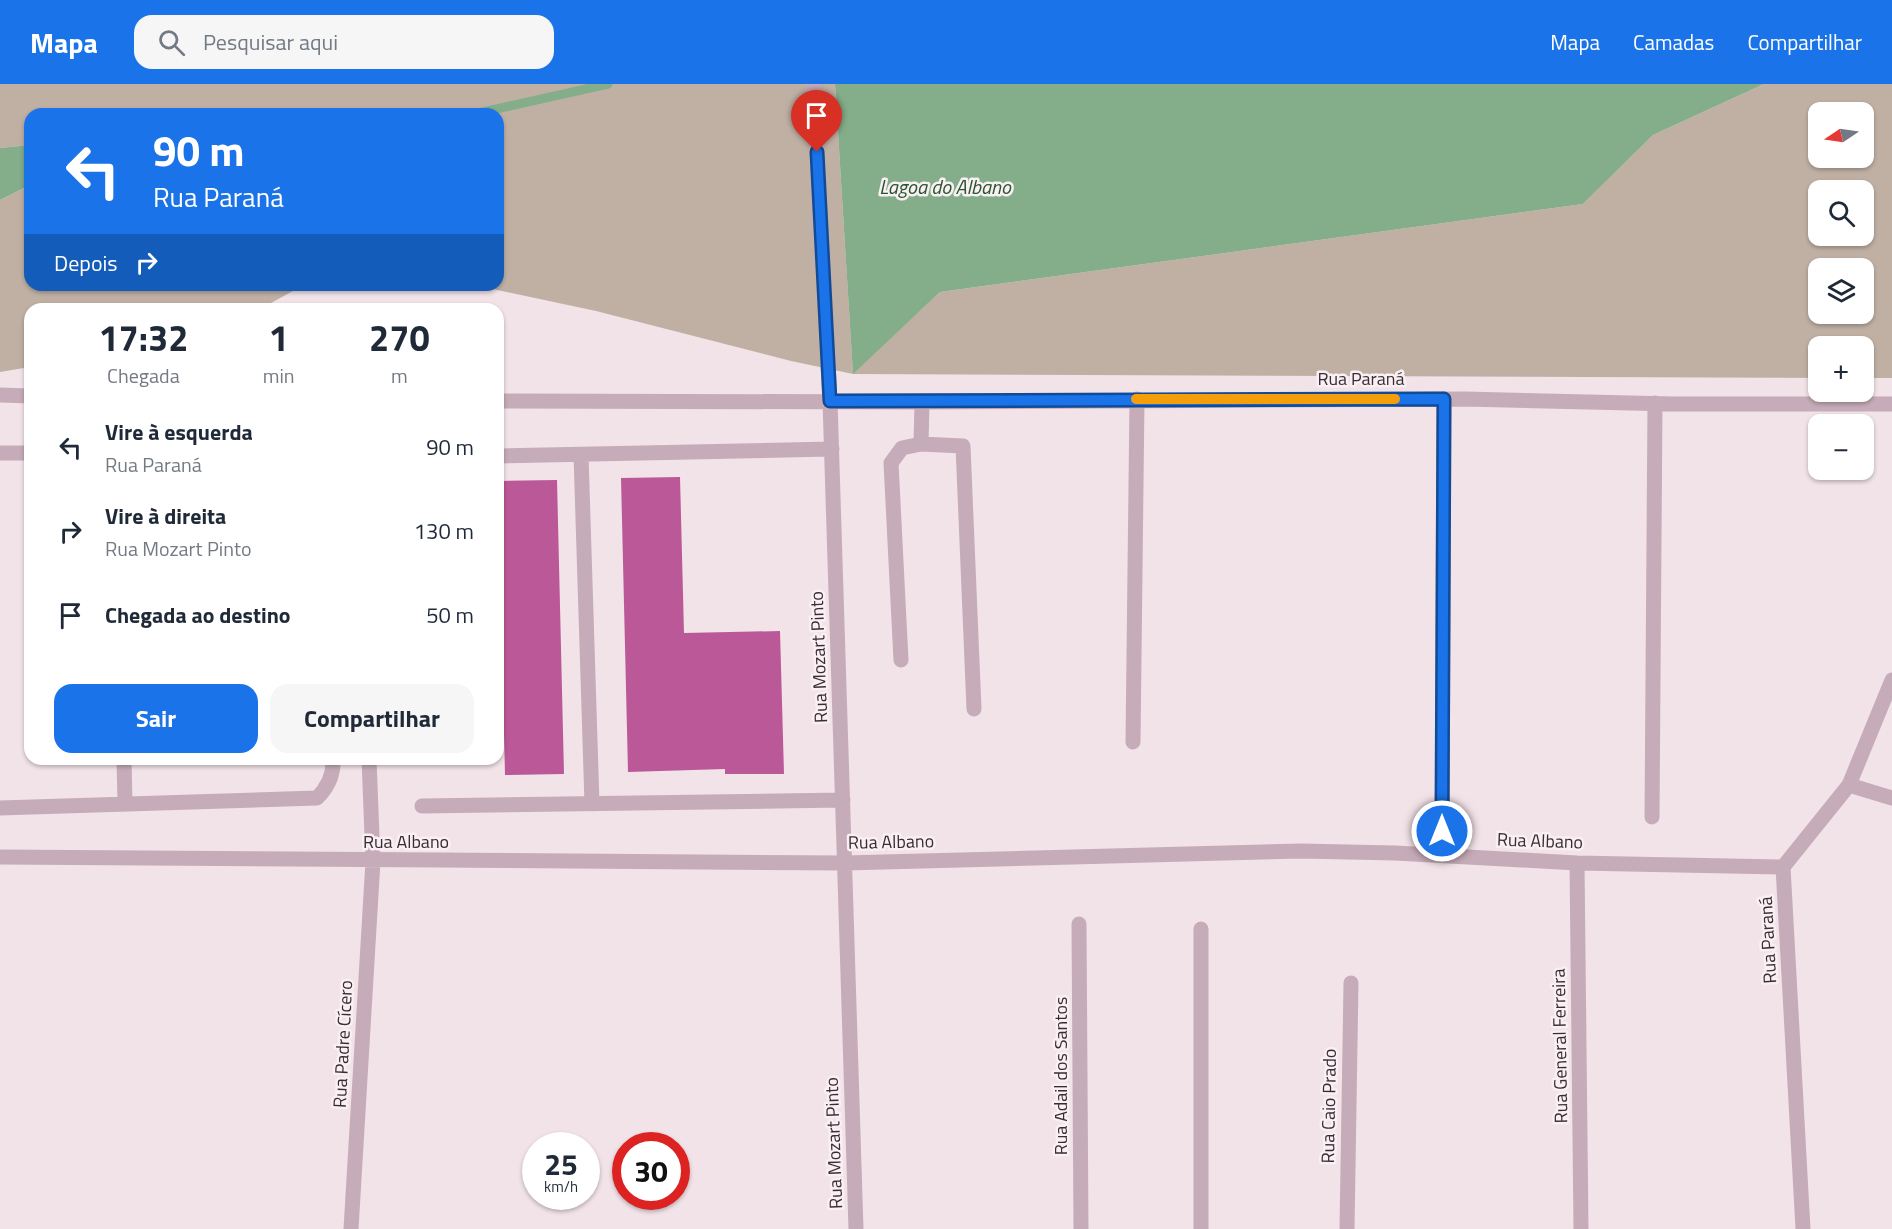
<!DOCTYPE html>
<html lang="pt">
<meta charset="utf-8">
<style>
body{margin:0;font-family:"Titillium Web",sans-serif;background:#f6f6f7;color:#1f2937;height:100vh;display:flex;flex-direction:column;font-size:22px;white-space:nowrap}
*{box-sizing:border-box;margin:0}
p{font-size:20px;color:#747a83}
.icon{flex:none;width:33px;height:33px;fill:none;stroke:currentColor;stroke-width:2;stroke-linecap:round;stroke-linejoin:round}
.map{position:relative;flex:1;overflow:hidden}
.panel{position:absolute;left:24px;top:219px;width:480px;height:462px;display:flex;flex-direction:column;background:#fff;border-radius:18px;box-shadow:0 2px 4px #0004}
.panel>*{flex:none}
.guide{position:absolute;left:24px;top:24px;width:480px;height:183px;border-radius:18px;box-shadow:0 2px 4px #0004;background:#1a73e8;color:#fff;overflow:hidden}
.needle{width:39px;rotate:257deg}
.fabs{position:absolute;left:1808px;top:18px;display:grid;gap:12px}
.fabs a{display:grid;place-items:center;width:66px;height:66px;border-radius:12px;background:#fff;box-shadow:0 2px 4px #0004;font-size:30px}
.speed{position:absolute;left:522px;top:1048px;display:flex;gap:12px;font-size:30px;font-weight:700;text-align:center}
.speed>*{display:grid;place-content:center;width:78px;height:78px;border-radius:50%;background:#fff;box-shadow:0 2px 4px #0004;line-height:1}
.speed small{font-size:15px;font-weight:400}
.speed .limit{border:9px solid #d22;background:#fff;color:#111}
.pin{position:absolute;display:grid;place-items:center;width:51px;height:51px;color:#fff;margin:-62px -26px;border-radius:50% 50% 50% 0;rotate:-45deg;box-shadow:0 0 6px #0007}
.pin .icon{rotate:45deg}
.me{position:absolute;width:66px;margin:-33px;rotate:0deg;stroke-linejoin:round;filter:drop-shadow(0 0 4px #0008)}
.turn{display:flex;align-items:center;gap:21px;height:126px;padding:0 30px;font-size:27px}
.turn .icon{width:78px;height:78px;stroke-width:2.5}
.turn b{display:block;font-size:42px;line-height:51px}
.then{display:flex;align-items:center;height:57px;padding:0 30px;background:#0003;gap:12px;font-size:22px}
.eta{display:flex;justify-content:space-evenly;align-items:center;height:102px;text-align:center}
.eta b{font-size:36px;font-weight:700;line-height:42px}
.action{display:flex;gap:12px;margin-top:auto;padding:12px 30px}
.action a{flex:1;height:69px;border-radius:18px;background:#1a73e8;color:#fff;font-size:24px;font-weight:700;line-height:69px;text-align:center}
.action a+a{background:#f6f6f7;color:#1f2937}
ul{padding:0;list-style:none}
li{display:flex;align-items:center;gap:18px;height:84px;padding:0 30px}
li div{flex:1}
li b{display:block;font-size:22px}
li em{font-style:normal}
header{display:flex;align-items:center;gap:36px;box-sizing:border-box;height:84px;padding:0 30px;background:#1a73e8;color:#fff}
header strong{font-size:28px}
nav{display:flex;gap:33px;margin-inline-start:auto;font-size:21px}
.search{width:420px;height:54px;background:#f6f6f7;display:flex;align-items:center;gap:15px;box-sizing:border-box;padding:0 21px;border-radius:18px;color:#747a83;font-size:22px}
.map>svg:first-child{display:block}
.green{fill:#c0b0a4;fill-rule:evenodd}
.water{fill:#84ad8a}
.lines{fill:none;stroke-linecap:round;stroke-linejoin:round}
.stream{stroke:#84ad8a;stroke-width:9}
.building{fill:#bb5898}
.minor{stroke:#c6acb8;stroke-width:15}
.route-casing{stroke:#114b97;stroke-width:15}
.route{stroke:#1a73e8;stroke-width:10}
.slow{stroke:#f59e0b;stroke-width:10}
.labels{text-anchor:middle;stroke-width:5;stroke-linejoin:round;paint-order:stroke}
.street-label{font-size:18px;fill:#392d34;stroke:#faeff3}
.water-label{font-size:20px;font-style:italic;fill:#26572e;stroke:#faeff3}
</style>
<header>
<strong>Mapa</strong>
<div class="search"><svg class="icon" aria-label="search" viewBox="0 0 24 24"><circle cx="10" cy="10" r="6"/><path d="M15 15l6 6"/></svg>Pesquisar aqui</div>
<nav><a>Mapa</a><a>Camadas</a><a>Compartilhar</a></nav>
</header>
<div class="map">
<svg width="1892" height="1145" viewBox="0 0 1892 1145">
<rect width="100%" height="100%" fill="#f2e3e8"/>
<path class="green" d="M0,0H835L853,289L940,208L1583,120L1653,51L1764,0H1892V294H1863V262H1818V294L853,290L791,277L596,227L474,201H498V30H30V61L0,64ZM1818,28H1863V74H1818ZM1818,106H1863V152H1818ZM1818,184H1863V230H1818Z
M30,101V201H304L260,225H30V283L0,288V116Z"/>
<path class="water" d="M835,0H1764L1653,51L1583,120L940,208L853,290Z
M30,61V101L0,116V64Z"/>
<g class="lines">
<path class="stream" d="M474,30L608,0"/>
</g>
<path class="building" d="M680,393L684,549L780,547L784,690H725V685L628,688L621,394Z
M557,396L564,690L505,691L498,397Z"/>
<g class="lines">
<path class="minor" d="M813,0L830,317L856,1145
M0,311L30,312
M498,317L922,318L1465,315L1673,320H1892
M921,360L922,318
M0,369H30
M581,371L592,720
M498,372L832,365
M901,576L891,379L902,364L921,360L963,362L974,625
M1133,658L1137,315
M124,675L125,720
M1849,701L1892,714
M422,722L843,716
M0,724L317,714C328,703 334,691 333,675
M1652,733L1655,319
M1442,747L1444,315
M0,773L845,779L1301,767L1395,769L1577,779L1783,783
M1577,779L1581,1145
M1079,840L1081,1145
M351,1145L373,777L369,675
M1201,1145V845
M1347,1145L1351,899
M1803,1145L1783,783L1849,701L1892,596"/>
</g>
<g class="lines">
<g class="route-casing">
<path id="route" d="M817,68L830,317L1444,315L1442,747"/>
</g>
<use href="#route" class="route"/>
<path class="slow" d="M1136,315H1395"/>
</g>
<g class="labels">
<g class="street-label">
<text x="1361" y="301">Rua Paraná</text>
<text transform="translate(819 573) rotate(-92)" y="6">Rua Mozart Pinto</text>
<text transform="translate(1540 757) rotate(2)" y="6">Rua Albano</text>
<text x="406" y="764">Rua Albano</text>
<text transform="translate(891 758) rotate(-1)" y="6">Rua Albano</text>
<text transform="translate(1768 856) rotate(-93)" y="6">Rua Paraná</text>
<text transform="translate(343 960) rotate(-87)" y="6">Rua Padre Cícero</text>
<text transform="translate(1560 962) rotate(-91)" y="6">Rua General Ferreira</text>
<text transform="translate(1061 992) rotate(-90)" y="6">Rua Adail dos Santos</text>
<text transform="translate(1329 1022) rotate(-89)" y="6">Rua Caio Prado</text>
<text transform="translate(834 1059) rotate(-92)" y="6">Rua Mozart Pinto</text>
</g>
<g class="water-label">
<text x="945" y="110">Lagoa do Albano</text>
</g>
</g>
</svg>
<div class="fabs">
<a><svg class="needle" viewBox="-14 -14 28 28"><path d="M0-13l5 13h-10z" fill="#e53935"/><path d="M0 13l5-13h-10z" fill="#747a83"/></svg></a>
<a><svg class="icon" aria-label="search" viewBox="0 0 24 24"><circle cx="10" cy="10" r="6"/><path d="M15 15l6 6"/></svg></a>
<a><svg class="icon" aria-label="layers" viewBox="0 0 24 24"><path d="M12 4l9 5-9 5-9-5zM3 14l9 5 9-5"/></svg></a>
<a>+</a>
<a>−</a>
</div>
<div class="speed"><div>25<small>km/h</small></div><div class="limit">30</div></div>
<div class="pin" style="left:817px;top:68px;background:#d93025"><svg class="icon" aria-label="arrive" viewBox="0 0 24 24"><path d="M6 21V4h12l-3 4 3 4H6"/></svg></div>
<svg class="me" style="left:1442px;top:747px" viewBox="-20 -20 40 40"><circle r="17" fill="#1a73e8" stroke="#fff" stroke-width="3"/><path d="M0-11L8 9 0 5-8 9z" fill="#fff"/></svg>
<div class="guide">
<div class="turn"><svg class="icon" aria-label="left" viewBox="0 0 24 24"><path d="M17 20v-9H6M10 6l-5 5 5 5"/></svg><div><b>90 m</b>Rua Paraná</div></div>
<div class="then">Depois<svg class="icon" aria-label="right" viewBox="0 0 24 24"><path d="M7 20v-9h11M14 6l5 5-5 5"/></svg></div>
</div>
<section class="panel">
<div class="eta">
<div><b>17:32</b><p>Chegada</p></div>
<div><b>1</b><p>min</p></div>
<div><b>270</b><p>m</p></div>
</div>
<ul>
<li><svg class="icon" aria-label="left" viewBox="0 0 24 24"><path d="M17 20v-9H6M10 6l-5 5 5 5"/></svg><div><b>Vire à esquerda</b><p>Rua Paraná</p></div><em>90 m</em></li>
<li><svg class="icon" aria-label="right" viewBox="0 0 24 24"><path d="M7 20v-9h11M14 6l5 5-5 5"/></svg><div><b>Vire à direita</b><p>Rua Mozart Pinto</p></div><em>130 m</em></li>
<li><svg class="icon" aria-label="arrive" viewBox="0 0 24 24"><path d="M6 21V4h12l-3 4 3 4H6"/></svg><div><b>Chegada ao destino</b></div><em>50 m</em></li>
</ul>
<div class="action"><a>Sair</a><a>Compartilhar</a></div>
</section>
</div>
